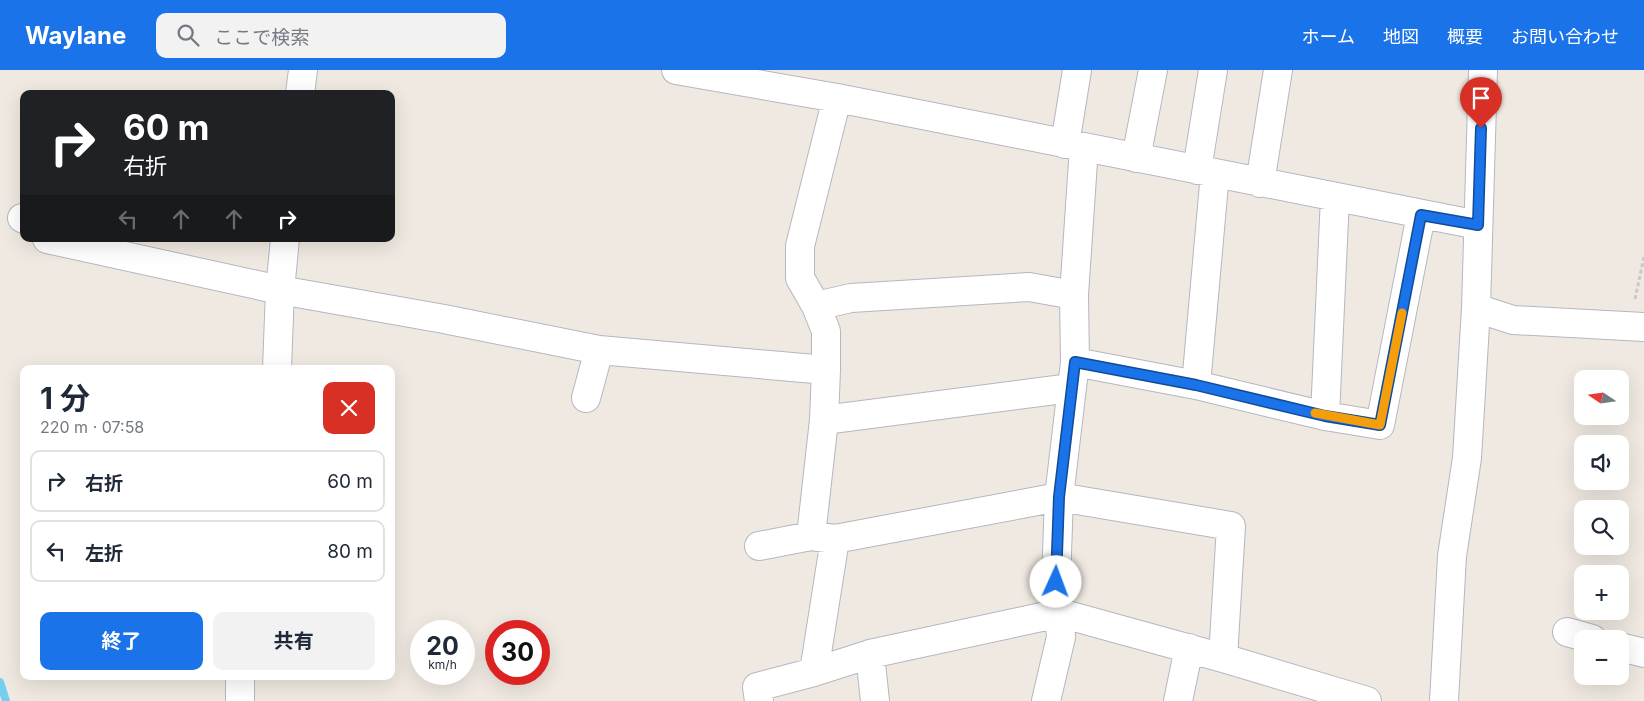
<!DOCTYPE html>
<html lang="ja">
<meta charset="utf-8">
<style>
body{margin:0;font-family:Inter,"Noto Sans JP",sans-serif;background:#f2f2f3;color:#1f2937;height:100vh;display:flex;flex-direction:column;font-size:19px;white-space:nowrap}
*{box-sizing:border-box;margin:0}
p{font-size:16px;color:#747a83}
.icon{flex:none;width:28px;height:28px;fill:none;stroke:currentColor;stroke-width:2;stroke-linecap:round;stroke-linejoin:round}
.map{position:relative;flex:1;overflow:hidden}
.panel{position:absolute;left:20px;top:295px;width:375px;height:315px;display:flex;flex-direction:column;background:#fff;border-radius:10px;box-shadow:0 5px 20px #0002}
.panel>*{flex:none}
.banner{position:absolute;left:20px;top:20px;width:375px;height:152px;border-radius:10px;box-shadow:0 5px 20px #0002;background:#202124;color:#fff;overflow:hidden}
.needle{width:32px;rotate:283deg}
.controls{position:absolute;left:1574px;top:300px;display:grid;gap:10px}
.controls a{display:grid;place-items:center;width:55px;height:55px;border-radius:10px;background:#fff;box-shadow:0 5px 20px #0002;font-size:25px}
.speed{position:absolute;left:410px;top:550px;display:flex;gap:10px;font-size:25px;font-weight:700;text-align:center}
.speed>*{display:grid;place-content:center;width:65px;height:65px;border-radius:50%;background:#fff;box-shadow:0 5px 20px #0002;line-height:1}
.speed small{font-size:12px;font-weight:400}
.speed .limit{border:8px solid #d22;background:#fff;color:#111}
.pin{position:absolute;display:grid;place-items:center;width:42px;height:42px;color:#fff;margin:-51px -21px;border-radius:50% 50% 50% 0;rotate:-45deg;box-shadow:0 0 5px #0007}
.pin .icon{rotate:45deg}
.me{position:absolute;width:55px;margin:-28px;rotate:2deg;stroke-linejoin:round;filter:drop-shadow(0 0 4px #0008)}
.turn{display:flex;align-items:center;gap:18px;height:105px;padding:0 20px;font-size:22px}
.turn .icon{width:65px;height:65px;stroke-width:2.5}
.turn b{display:block;font-size:35px;line-height:42px}
.lanes{display:flex;align-items:center;height:48px;padding:0 20px;background:#0003;justify-content:center;gap:25px;direction:ltr}
.lanes .off{opacity:.35}
.round{display:grid;place-items:center;flex:none;width:52px;height:52px;border-radius:10px;background:#f2f2f3}
.headline{display:flex;align-items:center;justify-content:space-between;height:85px;padding:0 20px}
h1{font-size:30px;font-weight:700;line-height:38px}
.action{display:flex;gap:10px;margin-top:auto;padding:10px 20px}
.action a{flex:1;height:58px;border-radius:10px;background:#1a73e8;color:#fff;font-size:20px;font-weight:700;line-height:58px;text-align:center}
.action a+a{background:#f2f2f3;color:#1f2937}
ul{padding:0;list-style:none}
li{display:flex;align-items:center;gap:15px;height:62px;margin:0 10px 8px;padding:0 10px;border:2px solid #e0e1e3;border-radius:10px}
li div{flex:1}
li b{display:block;font-size:19px}
li em{font-style:normal}
header{display:flex;align-items:center;gap:30px;box-sizing:border-box;height:70px;padding:0 25px;background:#1a73e8;color:#fff}
header strong{font-size:24px}
nav{display:flex;gap:28px;margin-inline-start:auto;font-size:18px}
.search{width:350px;height:45px;background:#f2f2f3;display:flex;align-items:center;gap:12px;box-sizing:border-box;padding:0 18px;border-radius:10px;color:#747a83;font-size:19px}
.map>svg:first-child{display:block}
.lines{fill:none;stroke-linecap:round;stroke-linejoin:round}
.stream{stroke:#75cff0;stroke-width:8}
.street-casing{stroke:#b4b7c1;stroke-width:30}
.path{stroke:#c9c9c9;stroke-width:3;stroke-dasharray:4 2.5;stroke-linecap:butt}
.street{stroke:#fff;stroke-width:28}
.route-casing{stroke:#114b97;stroke-width:12}
.route{stroke:#1a73e8;stroke-width:9}
.slow{stroke:#f59e0b;stroke-width:9}
</style>
<header>
<strong>Waylane</strong>
<div class="search"><svg class="icon" aria-label="search" viewBox="0 0 24 24"><circle cx="10" cy="10" r="6"/><path d="M15 15l6 6"/></svg>ここで検索</div>
<nav><a>ホーム</a><a>地図</a><a>概要</a><a>お問い合わせ</a></nav>
</header>
<div class="map">
<svg width="1644" height="631" viewBox="0 0 1644 631">
<rect width="100%" height="100%" fill="#efe9e1"/>
<g class="lines">
<path class="stream" d="M0,612L6,631"/>
<g class="street-casing">
<path id="street" d="M676,0L837,28L1478,155
M300,24L303,0
M1065,74L1077,0
M1136,88L1153,0
M1197,100L1213,0
M1260,113L1278,0
M22,148L24,149
M47,169L280,220L444,249L599,280L826,300
M816,236L851,228L1029,217L1074,225
M1476,238L1513,250L1644,257
M1075,292L1196,315L1325,346L1380,355L1421,145
M277,299L280,220L285,169
M1196,315L1215,103
M586,328L599,280
M1325,346L1335,127
M824,350L1071,318
M811,466L824,350L826,300V261L816,236L800,208V176L837,28
M759,476L811,466L835,469L1059,427L1231,456L1223,588
M1567,562L1592,569
M1620,577L1644,583
M870,584L875,631
M814,602L835,469
M240,606V631
M759,631L757,617L814,602L870,584L1060,543L1223,588L1367,631
M1046,631L1061,567L1056,512L1059,427L1075,292L1074,225L1084,77
M1178,631L1189,578
M1444,631L1452,486L1467,388L1476,238L1483,0"/>
</g>
<path class="path" d="M1635,229L1644,187"/>
<use href="#street" class="street"/>
</g>
<g class="lines">
<g class="route-casing">
<path id="route" d="M1056,512L1059,427L1075,292L1196,315L1325,346L1380,355L1421,145L1478,155L1481,58"/>
</g>
<use href="#route" class="route"/>
<path class="slow" d="M1315,343L1380,355L1402,243"/>
</g>
</svg>
<div class="controls">
<a><svg class="needle" viewBox="-14 -14 28 28"><path d="M0-13l5 13h-10z" fill="#e53935"/><path d="M0 13l5-13h-10z" fill="#747a83"/></svg></a>
<a><svg class="icon" aria-label="sound" viewBox="0 0 24 24"><path d="M4 9h4l5-4v14l-5-4H4zM17 9q2 3 0 6"/></svg></a>
<a><svg class="icon" aria-label="search" viewBox="0 0 24 24"><circle cx="10" cy="10" r="6"/><path d="M15 15l6 6"/></svg></a>
<a>+</a>
<a>−</a>
</div>
<div class="speed"><div>20<small>km/h</small></div><div class="limit">30</div></div>
<div class="pin" style="left:1481px;top:58px;background:#d93025"><svg class="icon" aria-label="arrive" viewBox="0 0 24 24"><path d="M6 21V4h12l-3 4 3 4H6"/></svg></div>
<svg class="me" style="left:1056px;top:512px" viewBox="-20 -20 40 40"><circle r="19" fill="#fff"/><path d="M0-13L10 11 0 6-10 11z" fill="#1a73e8"/></svg>
<div class="banner">
<div class="turn"><svg class="icon" aria-label="right" viewBox="0 0 24 24"><path d="M7 20v-9h11M14 6l5 5-5 5"/></svg><div><b>60 m</b>右折</div></div>
<div class="lanes"><svg class="icon off" aria-label="left" viewBox="0 0 24 24"><path d="M17 20v-9H6M10 6l-5 5 5 5"/></svg><svg class="icon off" aria-label="ahead" viewBox="0 0 24 24"><path d="M12 20V5M6 11l6-6 6 6"/></svg><svg class="icon off" aria-label="ahead" viewBox="0 0 24 24"><path d="M12 20V5M6 11l6-6 6 6"/></svg><svg class="icon" aria-label="right" viewBox="0 0 24 24"><path d="M7 20v-9h11M14 6l5 5-5 5"/></svg></div>
</div>
<section class="panel">
<div class="headline"><div><h1>1 分</h1><p>220 m · 07:58</p></div><a class="round" style="background:#d93025;color:#fff"><svg class="icon" aria-label="close" viewBox="0 0 24 24"><path d="M6 6l12 12M18 6L6 18"/></svg></a></div>
<ul>
<li><svg class="icon" aria-label="right" viewBox="0 0 24 24"><path d="M7 20v-9h11M14 6l5 5-5 5"/></svg><div><b>右折</b></div><em>60 m</em></li>
<li><svg class="icon" aria-label="left" viewBox="0 0 24 24"><path d="M17 20v-9H6M10 6l-5 5 5 5"/></svg><div><b>左折</b></div><em>80 m</em></li>
</ul>
<div class="action"><a>終了</a><a>共有</a></div>
</section>
</div>
